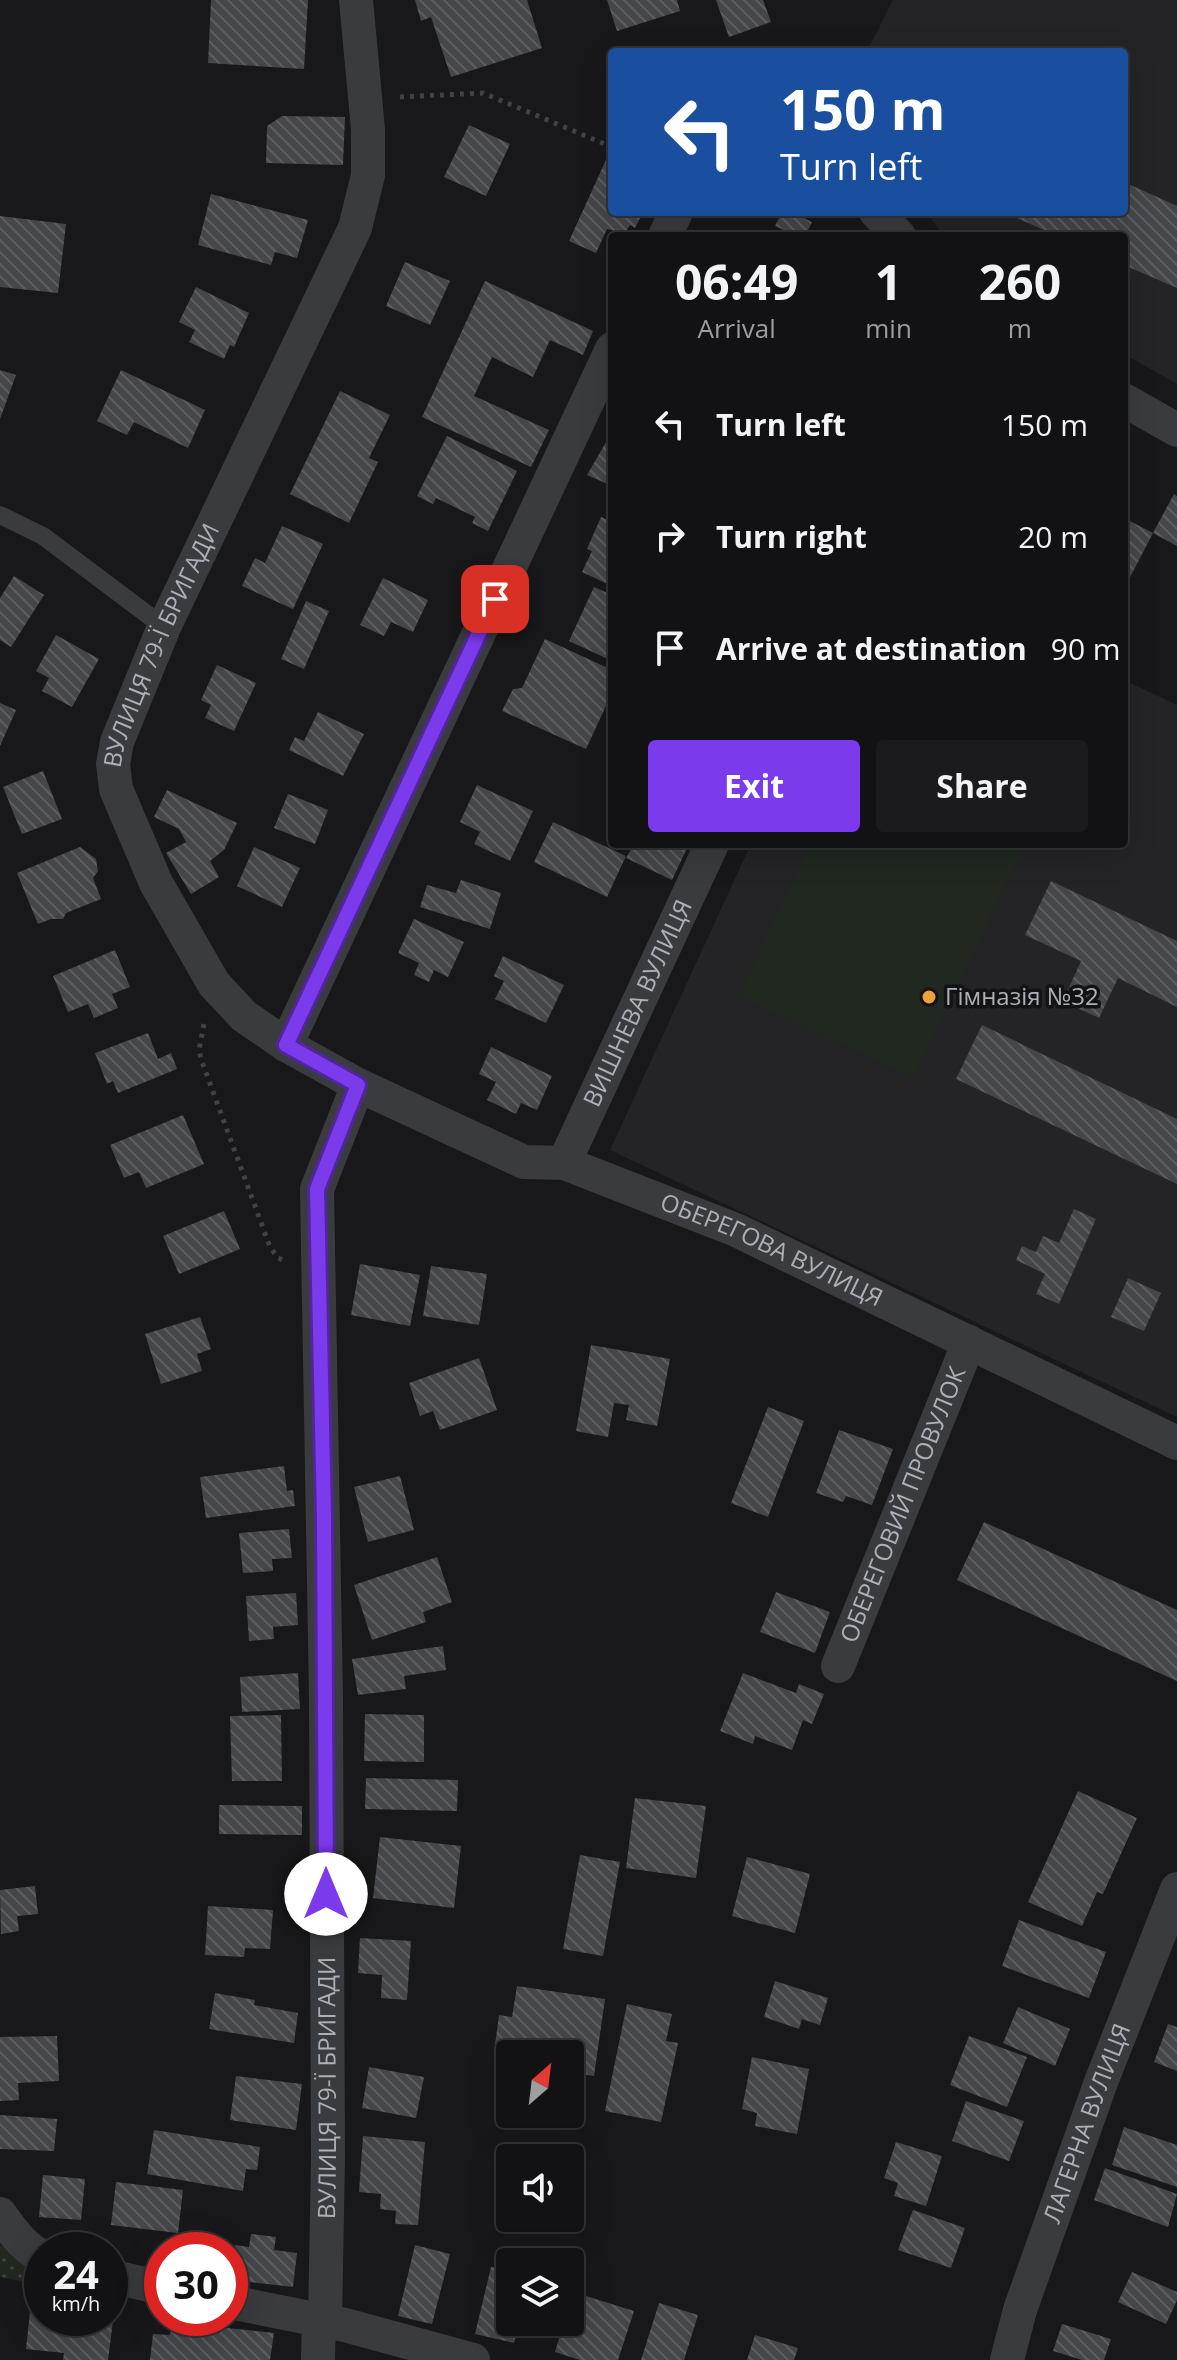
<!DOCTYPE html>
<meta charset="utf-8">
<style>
body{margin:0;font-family:"Open Sans",sans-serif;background:#1b1b1d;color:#f1f3f6;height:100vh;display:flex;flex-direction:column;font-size:30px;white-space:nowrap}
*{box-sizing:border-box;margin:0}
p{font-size:26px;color:#9c9ea0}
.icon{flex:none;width:44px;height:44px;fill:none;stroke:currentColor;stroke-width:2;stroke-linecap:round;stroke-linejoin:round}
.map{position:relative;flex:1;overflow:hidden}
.side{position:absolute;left:608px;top:232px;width:520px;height:616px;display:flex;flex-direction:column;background:#121214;border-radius:8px;box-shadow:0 8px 32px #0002,0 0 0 2px #313234}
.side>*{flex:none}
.top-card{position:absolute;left:608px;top:48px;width:520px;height:168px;border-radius:8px;box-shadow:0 8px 32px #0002,0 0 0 2px #313234;background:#1a4fa0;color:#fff;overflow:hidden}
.needle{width:52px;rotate:28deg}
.buttons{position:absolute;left:496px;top:2040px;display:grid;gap:16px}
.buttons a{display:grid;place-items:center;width:88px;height:88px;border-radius:8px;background:#121214;box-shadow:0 8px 32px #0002,0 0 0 2px #313234;font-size:40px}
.speed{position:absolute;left:24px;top:2232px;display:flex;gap:16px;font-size:40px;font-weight:700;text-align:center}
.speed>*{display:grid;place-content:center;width:104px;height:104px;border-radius:50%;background:#121214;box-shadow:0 8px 32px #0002,0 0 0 2px #313234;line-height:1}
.speed small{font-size:20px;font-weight:400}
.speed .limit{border:12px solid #d22;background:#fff;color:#111}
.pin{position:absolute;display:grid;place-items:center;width:68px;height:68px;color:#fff;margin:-34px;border-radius:16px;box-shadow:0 4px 12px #0006}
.me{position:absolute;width:88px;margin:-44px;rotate:0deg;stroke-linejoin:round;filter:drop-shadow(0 0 6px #0008)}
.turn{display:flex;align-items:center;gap:28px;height:168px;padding:0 40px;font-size:36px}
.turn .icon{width:104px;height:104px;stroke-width:2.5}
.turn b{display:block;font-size:56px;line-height:68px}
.eta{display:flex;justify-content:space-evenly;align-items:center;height:136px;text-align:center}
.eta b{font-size:48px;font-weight:700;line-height:56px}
.cta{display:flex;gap:16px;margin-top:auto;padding:16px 40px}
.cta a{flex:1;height:92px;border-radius:8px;background:#7c3aed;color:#fff;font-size:32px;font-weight:700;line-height:92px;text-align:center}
.cta a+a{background:#1b1b1d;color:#f1f3f6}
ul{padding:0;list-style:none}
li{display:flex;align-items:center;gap:24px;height:112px;padding:0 40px}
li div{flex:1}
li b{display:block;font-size:30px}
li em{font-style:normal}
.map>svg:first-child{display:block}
.built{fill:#242427}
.grass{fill:url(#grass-dots)}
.green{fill:#202820}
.building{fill:url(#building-back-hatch)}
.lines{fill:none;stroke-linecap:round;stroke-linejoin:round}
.path{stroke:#3f4246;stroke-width:5;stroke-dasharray:4 6;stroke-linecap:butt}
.service{stroke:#393b3f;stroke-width:18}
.minor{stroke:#393b3f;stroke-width:34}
.route-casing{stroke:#51269a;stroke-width:20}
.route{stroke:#7c3aed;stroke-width:14}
.poi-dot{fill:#eea13c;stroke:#131315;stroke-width:3}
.labels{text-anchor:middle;stroke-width:7;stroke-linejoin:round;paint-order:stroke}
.street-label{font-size:24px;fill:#abb0b9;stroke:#131315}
.poi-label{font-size:24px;fill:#abb0b9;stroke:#131315;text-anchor:start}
</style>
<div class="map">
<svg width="1177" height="2360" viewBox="0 0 1177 2360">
<defs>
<pattern id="grass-dots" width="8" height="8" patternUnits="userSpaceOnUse" patternTransform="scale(2)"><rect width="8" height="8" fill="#202820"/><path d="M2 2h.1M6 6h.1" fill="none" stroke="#3e453e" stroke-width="1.8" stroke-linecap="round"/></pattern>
<pattern id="building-back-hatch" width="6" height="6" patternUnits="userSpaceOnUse" patternTransform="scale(2)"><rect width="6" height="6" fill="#45464a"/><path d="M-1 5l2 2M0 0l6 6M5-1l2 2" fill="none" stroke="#5d5e62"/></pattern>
</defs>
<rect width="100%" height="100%" fill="#18181a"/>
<path class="built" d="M893,0H1177V384L1124,354V236H944L926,212H1124V52H867Z
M1124,680L1177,705V1417L610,1150L751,844H1124Z"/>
<path class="grass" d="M0,2245L24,2261L42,2266V2285L0,2277Z"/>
<path class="green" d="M810,844H1025L914,1078L738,996Z"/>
<path class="building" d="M211,0H308L304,69L208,63Z
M415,0H527L542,48L451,77L431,17L421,21Z
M607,0H677L680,11L617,31Z
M716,0H763L771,22L729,37Z
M282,116L345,117L343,165L266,163L267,126Z
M469,125L510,144L486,196L444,177Z
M606,160L612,162V212H643L635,228L630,225L627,230L619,232L607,229L596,253L569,241Z
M1124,182L1177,206V288L1124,265V236H1058L1003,212H1124Z
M211,194L308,220L297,258L275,252L271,265L198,245Z
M782,212H792L812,222L805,236H796L775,226Z
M0,216L66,224L58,293L0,287Z
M405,262L450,281L430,325L386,306Z
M485,281L593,331L583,355L550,340L533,377L492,357L474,396L549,430L531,467L422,417Z
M196,287L249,313L234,347L230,345L224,359L189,342L195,330L179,322Z
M0,370L16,375L0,419Z
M121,370L205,410L188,448L134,422L127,435L97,421Z
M340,391L390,415L369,458L378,462L349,523L290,494Z
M447,436L517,471L488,531L472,523L475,517L436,498L433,504L417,496Z
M609,437L612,439V486L587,475Z
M1174,494L1177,496V546L1153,533Z
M601,517L612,522V586L582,572L592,551L587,549Z
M1124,518L1153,533L1124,589Z
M282,526L323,544L293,609L242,586L255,558L265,563Z
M14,576L44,595L11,647L0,640V598Z
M383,578L428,600L413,632L391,622L384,636L360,625Z
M594,587L612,595V661L569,641Z
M306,601L329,611L304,669L281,659Z
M56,635L99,659L72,707L42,691L49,678L36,671Z
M545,639L612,670V693L586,749L502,711L513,689L522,688Z
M217,665L256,683L234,731L205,718L211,705L201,700Z
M0,703L16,710L0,746Z
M318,712L364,734L343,776L289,750L295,737L304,741Z
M43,771L62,819L22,834L3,787Z
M477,785L533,811L510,861L474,844L480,832L460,822Z
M167,790L237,823L224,850L210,861L219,877L191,894L166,853L186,842L179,829L154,817Z
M288,794L328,810L315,844L274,828Z
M553,822L626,856L607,897L534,862Z
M628,844H689L672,880L626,858L633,846Z
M80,847L96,859L98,871L93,878L101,899L66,913L63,919H51L38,924L17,873Z
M254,847L300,868L282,907L237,886Z
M461,880L501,893L490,929L420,907L427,885L456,893Z
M1051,881L1177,941V1007L1118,978L1099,1018L1063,1001L1081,961L1025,935Z
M414,919L464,942L448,977L434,970L429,982L414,975L419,963L398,953Z
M115,950L130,987L112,994L118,1008L94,1018L88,1004L68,1012L53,976Z
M503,956L564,985L546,1023L495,999L504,981L494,976Z
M982,1025L1177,1119V1184L956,1079Z
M148,1033L158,1059L171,1053L177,1069L118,1093L113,1081L107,1084L95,1053Z
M491,1047L552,1076L537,1110L521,1103L516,1114L487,1100L496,1082L479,1074Z
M183,1115L204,1164L146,1188L139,1172L124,1178L110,1145Z
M1074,1209L1096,1219L1059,1304L1036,1294L1045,1274L1016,1260L1022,1246L1036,1252L1043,1236L1059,1243Z
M224,1211L240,1249L179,1274L163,1236Z
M360,1264L420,1275L410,1326L351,1315Z
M431,1266L487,1274L479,1325L423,1316Z
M1128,1278L1161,1293L1144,1331L1111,1317Z
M200,1317L211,1349L197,1354L202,1371L161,1384L145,1334Z
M591,1345L670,1359L657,1426L626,1420L629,1405L614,1403L608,1437L576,1431Z
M479,1358L497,1410L440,1430L433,1411L420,1416L409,1383Z
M768,1407L804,1421L768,1517L731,1503Z
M839,1430L893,1449L872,1505L846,1496L843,1502L816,1493Z
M284,1466L287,1491L293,1490L295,1506L206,1518L200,1477Z
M400,1476L414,1530L368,1542L354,1487Z
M984,1522L1177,1610V1681L957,1580Z
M289,1529L292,1558L272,1559L273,1571L243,1573L239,1533Z
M437,1557L452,1602L423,1612L426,1622L372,1640L354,1585Z
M776,1592L830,1612L815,1653L760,1632Z
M296,1593L298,1625L273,1627L274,1639L249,1641L246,1596Z
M443,1646L446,1670L404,1676L406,1689L358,1695L352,1659Z
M298,1673L300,1709L242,1712L240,1677Z
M743,1673L796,1693L799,1684L824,1694L812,1724L803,1720L792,1750L755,1736L753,1744L720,1731Z
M365,1714L424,1715V1762L364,1761Z
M281,1715L282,1781H232L230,1716Z
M366,1778L458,1780L457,1811L365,1809Z
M1078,1791L1137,1818L1103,1894L1097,1892L1082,1926L1028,1902Z
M635,1798L706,1806L696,1878L626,1868Z
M219,1805L302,1806V1835L219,1834Z
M380,1837L461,1846L454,1908L373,1898Z
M580,1855L620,1862L603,1956L563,1949Z
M747,1857L810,1874L795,1933L732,1916Z
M35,1886L38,1914L17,1916L19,1931L1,1934L0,1890Z
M208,1906L273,1910L270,1949L245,1948L244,1957L205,1955Z
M1019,1920L1106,1952L1089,1998L1002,1966Z
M360,1938L411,1941L407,2000L381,1998L382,1975L358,1973Z
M775,1981L828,1998L820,2025L802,2019L799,2029L764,2017Z
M517,1986L605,1999L594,2076L576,2073L574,2085H570V2054H510V2063L508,2054L494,2052L499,2015L512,2017Z
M215,1993L255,2000L254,2005L298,2013L294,2043L209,2029Z
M627,2004L672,2014L666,2041L678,2043L661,2122L605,2111Z
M1018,2007L1070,2029L1055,2066L1003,2043Z
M1168,2024L1177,2027V2071L1154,2062Z
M57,2036L59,2081L18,2083L19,2100L0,2101V2037Z
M969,2036L1027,2057L1007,2107L950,2085Z
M752,2057L809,2069L797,2134L755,2126L757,2113L742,2109Z
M369,2067L424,2077L416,2118L362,2108Z
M236,2076L302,2084L296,2130L230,2120Z
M966,2101L1024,2121L1009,2161L952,2141Z
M0,2115L57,2119L54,2151L0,2149Z
M1124,2127L1177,2145V2187L1112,2165Z
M154,2130L260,2147L257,2170L246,2169L243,2191L147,2174Z
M363,2136L425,2142L418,2225L395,2224L396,2211L380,2209L381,2194L359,2192Z
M896,2142L942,2156L926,2206L894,2196L898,2183L884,2178Z
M1105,2168L1177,2194L1168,2227L1094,2200Z
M43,2175L85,2179L81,2220L39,2217Z
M116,2182L183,2190L178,2233L111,2225Z
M913,2210L965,2228L951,2268L898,2250Z
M251,2234L276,2237L274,2250L297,2253L293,2287L231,2280L235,2245L249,2247Z
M415,2245L450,2254L432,2324L398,2316Z
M491,2267L510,2271V2322H519L514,2343L475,2334Z
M1132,2272L1177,2292V2300L1166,2324L1118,2302Z
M573,2292L634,2311L618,2360H580L555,2352L564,2322H570V2303Z
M31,2302L42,2304V2318H110V2312L114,2313L108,2360H63L64,2353L26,2349Z
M659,2303L698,2315L684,2360H641Z
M172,2322L274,2333L270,2360H150L153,2334L170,2335Z
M1062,2324L1111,2339L1104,2360H1082L1053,2351Z
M755,2335L798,2348L794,2360H747Z"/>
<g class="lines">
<path class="path" d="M400,97L483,93L612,147
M204,1024L199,1050L201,1059L270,1247L278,1258L286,1261"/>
<path class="service" d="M0,515L43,536L164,627"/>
<g class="minor">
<path d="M876,212L899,236"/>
<path d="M665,236L676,212"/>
<path d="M1124,400L1177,430"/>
<path d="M286,1045L612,349"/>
<path id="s1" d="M358,1085L524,1162L564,1163L736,1230L1177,1443"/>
<path id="s2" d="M564,1163L712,844"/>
<path id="s3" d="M838,1666L969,1342"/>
<path d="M0,2214C12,2230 23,2248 42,2256"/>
<path d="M110,2276L162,2288"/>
<path d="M230,2302L345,2325L473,2360"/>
<path id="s4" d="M325,2322L328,2159L326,1697L317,1189L358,1085L286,1045L244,1016L214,984L156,883L116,789L113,764L117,742L164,627L355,228L368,175V129L356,0"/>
<path d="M318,2360L319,2321"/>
<path id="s5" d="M1007,2360L1020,2310L1101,2082L1177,1889"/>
</g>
</g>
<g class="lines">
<g class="route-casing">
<path id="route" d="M326,1894L324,1517L317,1189L358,1085L286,1045L495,599"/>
</g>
<use href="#route" class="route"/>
</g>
<circle class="poi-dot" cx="929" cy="997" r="8"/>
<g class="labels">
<g class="street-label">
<text dy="8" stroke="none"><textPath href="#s4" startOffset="1794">ВУЛИЦЯ 79-Ї БРИГАДИ</textPath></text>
<text dy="8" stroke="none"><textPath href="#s2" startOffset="176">ВИШНЕВА ВУЛИЦЯ</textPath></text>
<text dy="8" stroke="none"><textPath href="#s1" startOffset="448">ОБЕРЕГОВА ВУЛИЦЯ</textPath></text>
<text dy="8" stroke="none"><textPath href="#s3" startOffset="174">ОБЕРЕГОВИЙ ПРОВУЛОК</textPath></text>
<text dy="8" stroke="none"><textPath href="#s4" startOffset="234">ВУЛИЦЯ 79-Ї БРИГАДИ</textPath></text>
<text dy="8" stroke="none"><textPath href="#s5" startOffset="250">ЛАГЕРНА ВУЛИЦЯ</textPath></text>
</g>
<g class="poi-label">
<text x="945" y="1005">Гімназія №32</text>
</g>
</g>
</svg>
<div class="buttons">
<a><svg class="needle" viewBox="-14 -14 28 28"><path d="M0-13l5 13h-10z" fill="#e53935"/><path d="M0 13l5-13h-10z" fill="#9c9ea0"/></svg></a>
<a><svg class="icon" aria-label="sound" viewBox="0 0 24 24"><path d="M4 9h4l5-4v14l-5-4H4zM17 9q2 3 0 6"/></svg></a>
<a><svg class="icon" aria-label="layers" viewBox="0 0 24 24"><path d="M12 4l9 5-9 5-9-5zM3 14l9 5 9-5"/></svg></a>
</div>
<div class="speed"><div>24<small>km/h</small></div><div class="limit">30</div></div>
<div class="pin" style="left:495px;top:599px;background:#d93025"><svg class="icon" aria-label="arrive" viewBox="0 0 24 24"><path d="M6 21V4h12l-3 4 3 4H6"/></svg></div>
<svg class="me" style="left:326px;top:1894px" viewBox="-20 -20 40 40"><circle r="19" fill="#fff"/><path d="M0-13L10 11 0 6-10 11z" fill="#7c3aed"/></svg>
<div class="top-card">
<div class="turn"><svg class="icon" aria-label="left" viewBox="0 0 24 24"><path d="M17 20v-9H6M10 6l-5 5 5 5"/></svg><div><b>150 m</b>Turn left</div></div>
</div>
<section class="side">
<div class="eta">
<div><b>06:49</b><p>Arrival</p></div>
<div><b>1</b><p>min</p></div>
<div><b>260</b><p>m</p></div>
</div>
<ul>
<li><svg class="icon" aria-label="left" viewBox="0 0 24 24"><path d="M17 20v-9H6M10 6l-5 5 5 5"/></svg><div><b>Turn left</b></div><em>150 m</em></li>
<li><svg class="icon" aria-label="right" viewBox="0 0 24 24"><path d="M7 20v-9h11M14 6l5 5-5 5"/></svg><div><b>Turn right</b></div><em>20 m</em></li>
<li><svg class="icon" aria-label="arrive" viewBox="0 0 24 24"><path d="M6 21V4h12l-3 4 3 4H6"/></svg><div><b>Arrive at destination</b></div><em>90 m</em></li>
</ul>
<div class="cta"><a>Exit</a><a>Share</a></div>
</section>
</div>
